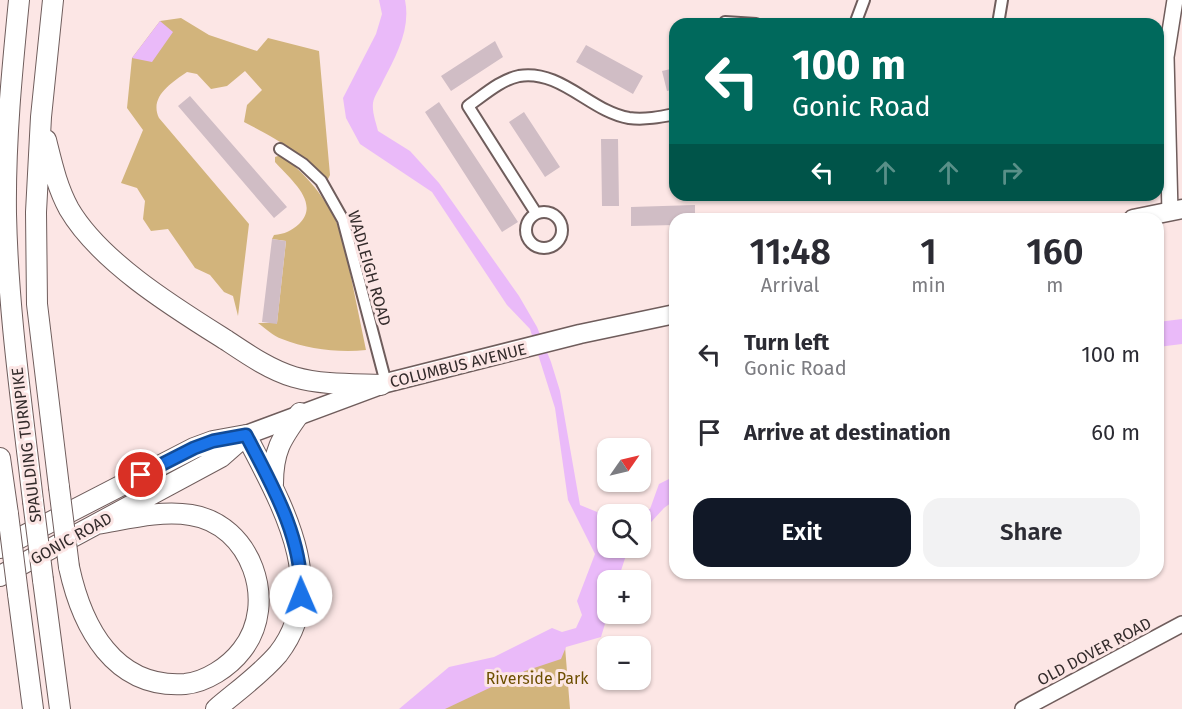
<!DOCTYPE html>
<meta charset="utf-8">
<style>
body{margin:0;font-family:"Fira Sans",sans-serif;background:#f2f2f3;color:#2b2b33;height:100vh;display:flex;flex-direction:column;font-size:22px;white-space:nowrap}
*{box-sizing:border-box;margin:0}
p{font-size:20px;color:#7c7c81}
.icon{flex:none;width:33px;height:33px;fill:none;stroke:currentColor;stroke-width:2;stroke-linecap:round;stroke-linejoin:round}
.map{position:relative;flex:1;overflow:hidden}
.details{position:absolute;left:669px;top:213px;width:495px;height:366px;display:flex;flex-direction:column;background:#fff;border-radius:18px;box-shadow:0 2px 4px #0004}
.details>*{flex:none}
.top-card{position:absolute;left:669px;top:18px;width:495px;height:183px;border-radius:18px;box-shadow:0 2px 4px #0004;background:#00695c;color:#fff;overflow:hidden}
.needle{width:39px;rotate:56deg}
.controls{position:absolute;left:597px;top:438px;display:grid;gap:12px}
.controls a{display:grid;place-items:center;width:54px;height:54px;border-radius:12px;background:#fff;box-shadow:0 2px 4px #0004;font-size:30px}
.pin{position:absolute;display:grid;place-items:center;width:51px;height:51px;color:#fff;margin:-26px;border:3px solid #fff;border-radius:50%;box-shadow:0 2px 6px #0007}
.me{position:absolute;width:66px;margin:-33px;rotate:359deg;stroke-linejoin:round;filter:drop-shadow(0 0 4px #0008)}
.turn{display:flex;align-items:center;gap:21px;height:126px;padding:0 24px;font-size:27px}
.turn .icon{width:78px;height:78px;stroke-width:2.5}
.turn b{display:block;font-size:42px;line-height:51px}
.lanes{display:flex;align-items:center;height:57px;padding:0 24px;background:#0003;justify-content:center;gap:30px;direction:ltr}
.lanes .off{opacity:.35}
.eta{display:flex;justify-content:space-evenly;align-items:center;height:102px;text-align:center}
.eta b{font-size:36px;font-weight:600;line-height:42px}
.cta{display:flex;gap:12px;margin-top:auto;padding:12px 24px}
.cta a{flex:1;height:69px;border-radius:18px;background:#111827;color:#fff;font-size:24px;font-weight:600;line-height:69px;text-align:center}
.cta a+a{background:#f2f2f3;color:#2b2b33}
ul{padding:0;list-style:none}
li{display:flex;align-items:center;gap:18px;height:78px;padding:0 24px}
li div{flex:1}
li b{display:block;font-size:22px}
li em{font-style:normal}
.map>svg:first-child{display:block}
.green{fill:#d2b47c}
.water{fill:#eabaf9}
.building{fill:#d0bdc5}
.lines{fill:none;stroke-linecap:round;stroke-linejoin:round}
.street-casing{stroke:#6f5d5c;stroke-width:14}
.secondary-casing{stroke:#6f5d5c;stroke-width:18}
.primary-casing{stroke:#6f5d5c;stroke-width:21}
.highway-casing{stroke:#6f5d5c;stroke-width:22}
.street{stroke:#fff;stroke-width:10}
.secondary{stroke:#fff;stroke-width:15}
.primary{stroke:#fff;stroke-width:18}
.highway{stroke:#fff;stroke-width:20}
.highway-bridge-casing{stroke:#6f5d5c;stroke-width:22;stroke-linecap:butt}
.highway-bridge{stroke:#fff;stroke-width:20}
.route-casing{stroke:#114b97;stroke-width:15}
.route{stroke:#1a73e8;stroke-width:10}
.labels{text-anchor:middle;stroke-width:6;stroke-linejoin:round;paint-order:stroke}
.street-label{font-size:16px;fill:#332b2b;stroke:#fce6e5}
.park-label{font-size:16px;fill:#6c4e00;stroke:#fce6e5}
</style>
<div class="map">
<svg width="1182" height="709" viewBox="0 0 1182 709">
<rect width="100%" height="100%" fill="#fce6e5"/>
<path class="green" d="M181,18L209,35L257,51L268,38L319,51L330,175L327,181C297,151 281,141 244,122L247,105L262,90L245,71L227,86L211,89L197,74L187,72C171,83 149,97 159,118L249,224L238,316L233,296L224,292L210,275L195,268L168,229L151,231L143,219L145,201L137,188L121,183L143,130L127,108L132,58L160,21Z
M281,155C311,178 330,203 343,238L366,350C339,353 307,349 282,339C273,336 265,328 258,323H277L286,241L272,239L274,235C285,234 291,231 299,224C321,203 290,179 275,162V157Z
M564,634L570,709H412Z"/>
<path class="water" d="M379,0H405C411,29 396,56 383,81C380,88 374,96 373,103C372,113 376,122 378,131L410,151L439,183L519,296L537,327L551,362L560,391L580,505L607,516L608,548L628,549L618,580H608V614L601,637L566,647L561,659L525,671L445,709H399L449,667L494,657L552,628L562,632L576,628L582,615L577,601L595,554L568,500L555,408L530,329L507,305L432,192L360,144L346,118L343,98L376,34L382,14Z
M160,21L173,32L152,62L132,58Z
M1182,319V344L1158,347V322Z
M675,476V500L664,508L641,533L640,514H625L650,509L659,484Z"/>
<path class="building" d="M495,41L503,57L451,91L441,76Z
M586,45L643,76L633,94L576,62Z
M675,68V89L667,91L662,71Z
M190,96L287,207L274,218L178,106Z
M439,102L518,222L502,232L425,112Z
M524,112L560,167L545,177L509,122Z
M601,139H618L619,206H602Z
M695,205V219H675V225L631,226V207Z
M272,239L286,241L277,324L262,322Z"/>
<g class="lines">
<g class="street-casing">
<path id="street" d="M725,22L756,24
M855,24L864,0
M998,24L1002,0
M280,149L303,164L321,181L343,220L386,383
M526 230a18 18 0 1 1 36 0a18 18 0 1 1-36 0Z
M536,213L468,106C484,95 500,80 519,76C561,69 591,112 629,118C645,120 660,117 675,114"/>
</g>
<g class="secondary-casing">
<path id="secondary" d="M1170,212L1166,57L1175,0
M1023,709L1182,624"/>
</g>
<g class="primary-casing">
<path id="primary" d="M1133,219L1182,209
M246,435L386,383L580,334L675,314"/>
</g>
<g class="highway-casing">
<path id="highway" d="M19,0C12,71 5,142 6,214C8,310 22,406 33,501
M53,0L41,117L36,212L37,304L59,487
M46,140C52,164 57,187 69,209C100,262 175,308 226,340C247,354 270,370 294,377C322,385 352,384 381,385
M0,458L8,514
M273,484C273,451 281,439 300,413
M0,548L194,448L213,441L246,435
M69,567C82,627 114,689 185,684C206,682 229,667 242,650C279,603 251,524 191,515C160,510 127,519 97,524
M0,576L221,457L246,435
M43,580L60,709
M18,594L33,709
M216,709C237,691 260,675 278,654C332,585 279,500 246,435"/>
</g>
<use href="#street" class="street"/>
<use href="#secondary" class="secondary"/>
<use href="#primary" class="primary"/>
<use href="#highway" class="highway"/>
<g class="highway-bridge-casing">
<path id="highway-bridge" d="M59,487L69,567
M33,501L43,580
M8,514L18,594"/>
</g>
<use href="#highway-bridge" class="highway-bridge"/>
</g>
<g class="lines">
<g class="route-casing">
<path id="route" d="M141,475L194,448L213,441L246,435C272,485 303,538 301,596"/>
</g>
<use href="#route" class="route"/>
</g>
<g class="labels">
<g class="street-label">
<text transform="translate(370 268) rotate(74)" y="6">WADLEIGH ROAD</text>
<text transform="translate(458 365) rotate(-14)" y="6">COLUMBUS AVENUE</text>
<text transform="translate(26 445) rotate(-97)" y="6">SPAULDING TURNPIKE</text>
<text transform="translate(71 538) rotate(-29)" y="6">GONIC ROAD</text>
<text transform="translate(1094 651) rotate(-28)" y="6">OLD DOVER ROAD</text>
</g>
<g class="park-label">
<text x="537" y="684">Riverside Park</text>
</g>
</g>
</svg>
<div class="controls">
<a><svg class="needle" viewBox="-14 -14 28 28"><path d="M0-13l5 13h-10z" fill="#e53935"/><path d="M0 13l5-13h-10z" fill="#7c7c81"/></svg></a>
<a><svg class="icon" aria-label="search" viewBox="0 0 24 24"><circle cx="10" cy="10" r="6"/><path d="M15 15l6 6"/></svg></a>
<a>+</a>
<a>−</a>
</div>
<div class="pin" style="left:141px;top:475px;background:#d93025"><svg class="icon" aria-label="arrive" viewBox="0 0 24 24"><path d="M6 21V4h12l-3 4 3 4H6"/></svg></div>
<svg class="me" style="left:301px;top:596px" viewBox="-20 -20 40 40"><circle r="19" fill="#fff"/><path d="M0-13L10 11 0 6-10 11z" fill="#1a73e8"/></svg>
<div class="top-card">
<div class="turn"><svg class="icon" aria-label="left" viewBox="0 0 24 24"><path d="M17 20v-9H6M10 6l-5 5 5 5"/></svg><div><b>100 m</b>Gonic Road</div></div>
<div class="lanes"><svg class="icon" aria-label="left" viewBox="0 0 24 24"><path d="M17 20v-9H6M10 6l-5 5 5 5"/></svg><svg class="icon off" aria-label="ahead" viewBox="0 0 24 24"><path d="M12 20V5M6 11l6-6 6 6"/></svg><svg class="icon off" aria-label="ahead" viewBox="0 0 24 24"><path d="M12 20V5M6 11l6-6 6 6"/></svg><svg class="icon off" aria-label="right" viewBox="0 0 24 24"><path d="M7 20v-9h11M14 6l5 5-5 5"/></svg></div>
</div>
<section class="details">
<div class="eta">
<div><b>11:48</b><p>Arrival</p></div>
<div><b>1</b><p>min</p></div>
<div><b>160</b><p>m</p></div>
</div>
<ul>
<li><svg class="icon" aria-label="left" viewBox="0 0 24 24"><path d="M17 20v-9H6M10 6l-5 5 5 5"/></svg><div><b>Turn left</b><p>Gonic Road</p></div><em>100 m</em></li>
<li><svg class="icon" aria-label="arrive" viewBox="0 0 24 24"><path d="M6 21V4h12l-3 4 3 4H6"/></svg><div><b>Arrive at destination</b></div><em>60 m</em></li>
</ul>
<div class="cta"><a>Exit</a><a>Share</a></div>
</section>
</div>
